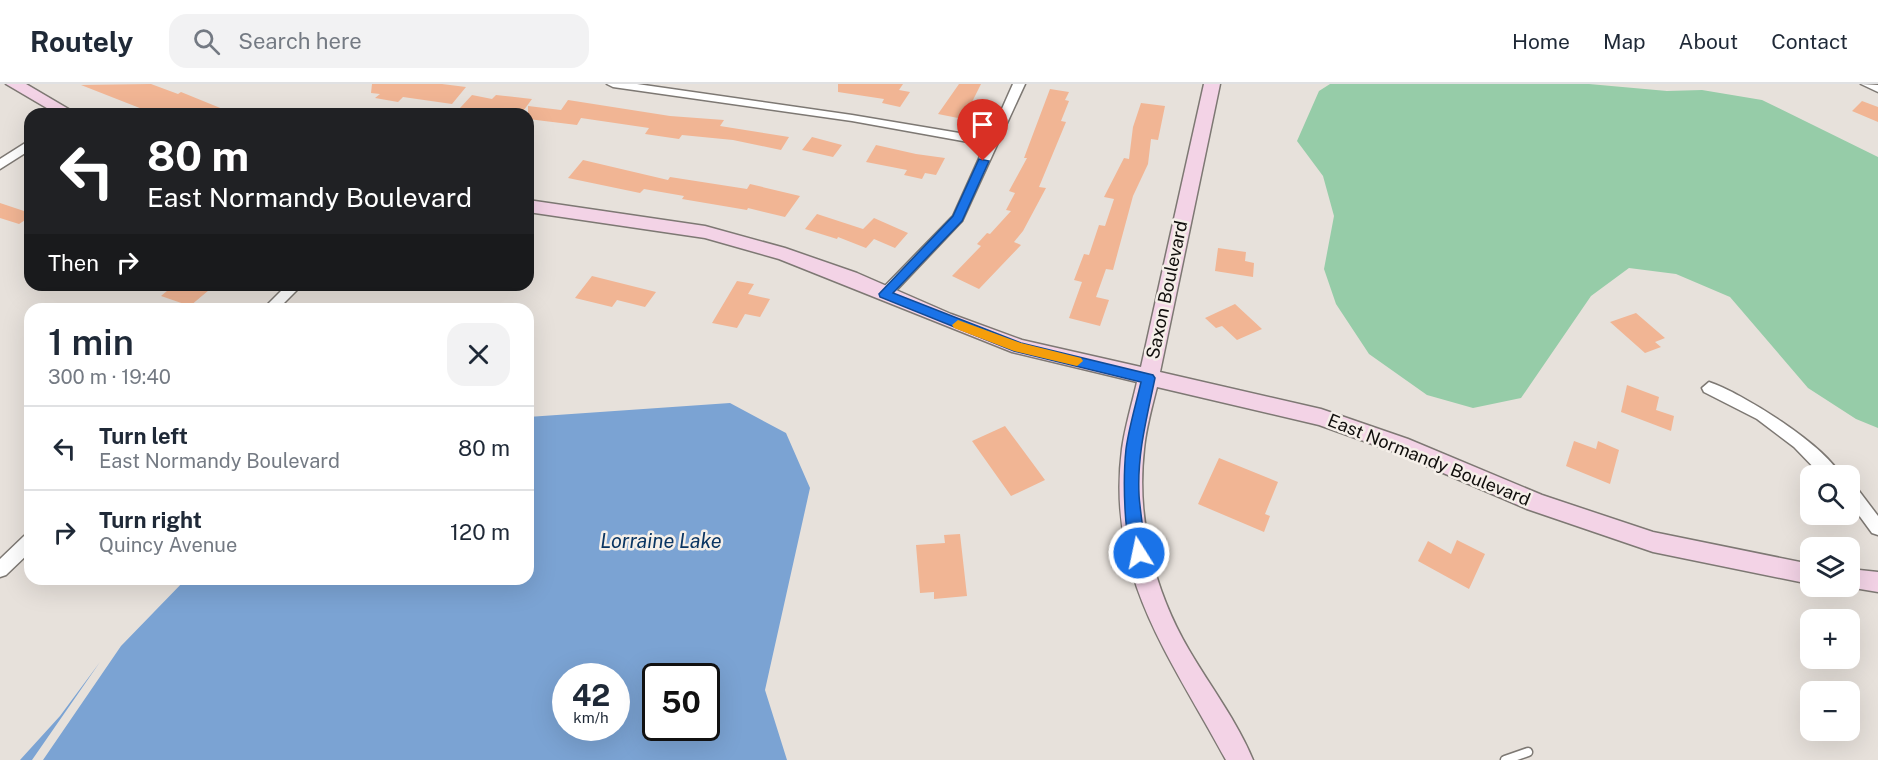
<!DOCTYPE html>
<meta charset="utf-8">
<style>
body{margin:0;font-family:"Public Sans",sans-serif;background:#f2f2f3;color:#1f2937;height:100vh;display:flex;flex-direction:column;font-size:22px;white-space:nowrap}
*{box-sizing:border-box;margin:0}
p{font-size:20px;color:#747a83}
.icon{flex:none;width:33px;height:33px;fill:none;stroke:currentColor;stroke-width:2;stroke-linecap:round;stroke-linejoin:round}
.map{position:relative;flex:1;overflow:hidden}
.side{position:absolute;left:24px;top:219px;width:510px;height:282px;display:flex;flex-direction:column;background:#fff;border-radius:18px;box-shadow:0 6px 24px #0002}
.side>*{flex:none}
.top-card{position:absolute;left:24px;top:24px;width:510px;height:183px;border-radius:18px;box-shadow:0 6px 24px #0002;background:#202124;color:#fff;overflow:hidden}
.tools{position:absolute;left:1800px;top:381px;display:grid;gap:12px}
.tools a{display:grid;place-items:center;width:60px;height:60px;border-radius:12px;background:#fff;box-shadow:0 6px 24px #0002;font-size:30px}
.speed{position:absolute;left:552px;top:579px;display:flex;gap:12px;font-size:30px;font-weight:700;text-align:center}
.speed>*{display:grid;place-content:center;width:78px;height:78px;border-radius:50%;background:#fff;box-shadow:0 6px 24px #0002;line-height:1}
.speed small{font-size:15px;font-weight:400}
.speed .limit{border:3px solid #111;border-radius:9px;background:#fff;color:#111}
.pin{position:absolute;display:grid;place-items:center;width:51px;height:51px;color:#fff;margin:-62px -26px;border-radius:50% 50% 50% 0;rotate:-45deg;box-shadow:0 0 6px #0007}
.pin .icon{rotate:45deg}
.me{position:absolute;width:66px;margin:-33px;rotate:350deg;stroke-linejoin:round;filter:drop-shadow(0 0 4px #0008)}
.turn{display:flex;align-items:center;gap:21px;height:126px;padding:0 24px;font-size:27px}
.turn .icon{width:78px;height:78px;stroke-width:2.5}
.turn b{display:block;font-size:42px;line-height:51px}
.then{display:flex;align-items:center;height:57px;padding:0 24px;background:#0003;gap:12px;font-size:22px}
.round{display:grid;place-items:center;flex:none;width:63px;height:63px;border-radius:18px;background:#f2f2f3}
.headline{display:flex;align-items:center;justify-content:space-between;height:102px;padding:0 24px}
h1{font-size:36px;font-weight:600;line-height:45px}
ul{padding:0;list-style:none}
li{display:flex;align-items:center;gap:18px;height:84px;padding:0 24px;border-top:2px solid #e0e1e3}
li div{flex:1}
li b{display:block;font-size:22px}
li em{font-style:normal}
header{display:flex;align-items:center;gap:36px;box-sizing:border-box;height:84px;padding:0 30px;background:#fff;border-bottom:2px solid #e0e1e3}
header strong{font-size:28px}
nav{display:flex;gap:33px;margin-inline-start:auto;font-size:21px}
.search{width:420px;height:54px;background:#f2f2f3;display:flex;align-items:center;gap:15px;box-sizing:border-box;padding:0 21px;border-radius:18px;color:#747a83;font-size:22px}
.map>svg:first-child{display:block}
.green{fill:#96cca8}
.water{fill:#7ba3d3;fill-rule:evenodd}
.building{fill:#f1b594}
.lines{fill:none;stroke-linecap:round;stroke-linejoin:round}
.lane-casing{stroke:#7d7873;stroke-width:11}
.street-casing{stroke:#7d7873;stroke-width:3}
.secondary-casing{stroke:#7d7873;stroke-width:3}
.lane{stroke:#fff;stroke-width:8}
.street{fill:#fff;fill-rule:evenodd}
.secondary{fill:#f3d3e6;fill-rule:evenodd}
.route{fill:#1a73e8;stroke:#114b97;stroke-width:1.5}
.slow{fill:#f59e0b}
.labels{text-anchor:middle;stroke-width:5;stroke-linejoin:round;paint-order:stroke}
.street-label{font-size:18px;fill:#100e0c;stroke:#f5efe9}
.water-label{font-size:20px;font-style:italic;fill:#0a3562;stroke:#f5efe9}
</style>
<header>
<strong>Routely</strong>
<div class="search"><svg class="icon" aria-label="search" viewBox="0 0 24 24"><circle cx="10" cy="10" r="6"/><path d="M15 15l6 6"/></svg>Search here</div>
<nav><a>Home</a><a>Map</a><a>About</a><a>Contact</a></nav>
</header>
<div class="map">
<svg width="1878" height="676" viewBox="0 0 1878 676">
<rect width="100%" height="100%" fill="#e7e1db"/>
<path class="green" d="M1330,0H1589L1667,7L1702,6L1762,16L1878,73V344L1856,335L1808,304L1730,213L1676,190L1629,184L1591,212L1521,314L1473,324L1427,311L1369,270L1336,220L1324,185L1334,132L1323,92L1297,57L1319,7Z"/>
<path class="water" d="M730,319L786,349L810,404L765,606L787,676H43L121,562L186,495H528V333ZM566,592H616V644H566ZM656,592H706V644H656Z
M100,578L32,676H20L60,632Z"/>
<path class="building" d="M151,0L178,10L181,8L235,30H155L81,1Z
M372,0H442L466,3L452,20L403,13L398,18L375,14L380,10L371,9Z
M838,0H903L899,6L910,8L900,23L882,19L884,15L838,8Z
M959,0H981L969,24L965,23L958,34L938,30Z
M1050,5L1069,8L1065,16L1069,17L1061,37L1066,38L1039,103L1046,104L1023,147L1014,158L1021,161L979,205L952,192L981,162L977,160L987,149L990,150L1011,127L1006,126L1015,109L1009,107L1027,74H1024Z
M472,11L492,15L496,11L532,15L521,30H494L460,24Z
M568,16L670,32L724,36L720,42L789,53L781,66L733,56L682,51L679,55L645,50L649,44L581,34L577,41L528,35V22L561,26Z
M1862,17L1878,23V38L1852,27Z
M1141,19L1165,22L1158,56L1151,55L1148,80L1133,112L1113,186L1106,185L1096,213L1109,216L1100,242L1069,234L1082,198L1074,196L1084,170L1089,171L1099,141L1105,142L1114,115L1104,113L1124,74L1129,75L1133,43Z
M812,53L842,61L833,73L802,66Z
M876,61L916,70L945,74L936,91L925,89L922,95L904,91L907,86L866,78Z
M583,76L668,96L670,93L747,105L750,100L800,112L785,133L748,124L747,126L682,115L684,112L644,105L640,109L568,94Z
M0,119L30,129V133L19,140L0,134Z
M817,130L863,145L874,134L908,149L895,164L874,155L866,164L838,153L837,155L805,145Z
M1218,164L1246,168L1245,177L1254,179L1253,193L1215,187Z
M592,192L656,208L645,223L617,216L612,223L575,214Z
M737,197L754,200L748,210L770,215L760,233L745,230L737,244L712,239Z
M174,201H215L190,222L161,212Z
M1235,220L1262,245L1237,256L1222,242L1216,244L1205,234Z
M1636,229L1665,254L1655,258L1661,263L1645,269L1610,238Z
M1627,301L1659,313L1656,326L1674,332L1671,347L1621,328Z
M1005,342L1045,396L1011,412L972,357Z
M1574,357L1596,365L1598,357L1619,366L1610,400L1566,382Z
M1219,374L1278,398L1265,430L1270,432L1264,448L1198,420Z
M960,450L967,512L934,515V508L920,509L916,461L945,459L944,451Z
M1457,456L1485,470L1469,505L1418,477L1428,457L1451,470Z"/>
<g class="lines">
<g class="lane-casing">
<path id="lane" d="M1505,676L1528,668"/>
</g>
<g class="street-casing">
<path id="street" d="M607,0H637L852,31L989,54L1013,0H1025L962,137L890,213H880L878,210L880,207L953,132L985,61L852,37L613,3Z
M1861,0L1878,1V8Z
M30,56V66L0,85V75Z
M287,201H302L278,225H263Z
M1709,298C1742,309 1825,361 1841,392H1822L1794,363L1757,335L1704,308L1702,304Z
M1850,401L1856,403L1878,432V451L1872,449L1850,419Z
M30,450V468L6,491L0,493V475L24,452Z"/>
</g>
<g class="secondary-casing">
<path id="secondary" d="M6,0H26L77,30H57Z
M1204,0H1220L1160,288L1321,325L1408,355L1542,411L1653,448L1810,480V500L1653,468L1527,425L1392,367L1319,341L1157,303C1152,323 1146,344 1144,365C1136,435 1154,506 1189,566C1210,602 1237,637 1253,676H1226C1170,572 1106,492 1122,365C1125,343 1132,320 1137,298L1012,268L779,175L705,154L528,128V116L705,142L785,164L857,189L951,230L1022,256L1141,283Z
M1850,485L1878,488V508L1842,502H1850Z"/>
</g>
<use href="#lane" class="lane"/>
<use href="#street" class="street"/>
<use href="#secondary" class="secondary"/>
</g>
<path class="route" d="M979,75L989,77L962,137L893,209L1021,259L1153,291L1155,294C1147,333 1137,370 1139,410C1139,421 1147,468 1145,474L1139,476C1121,469 1124,384 1126,365C1129,343 1136,320 1141,298L1014,267L880,213L879,210L953,132Z"/>
<path class="slow" d="M958,236L1021,259L1081,274L1083,277L1077,282L1014,267L954,244L952,241Z"/>
<g class="labels">
<g class="street-label">
<text transform="translate(1167 206) rotate(-78)" y="6">Saxon Boulevard</text>
<text transform="translate(1429 376) rotate(22)" y="6">East Normandy Boulevard</text>
</g>
<g class="water-label">
<text x="661" y="464">Lorraine Lake</text>
</g>
</g>
</svg>
<div class="tools">
<a><svg class="icon" aria-label="search" viewBox="0 0 24 24"><circle cx="10" cy="10" r="6"/><path d="M15 15l6 6"/></svg></a>
<a><svg class="icon" aria-label="layers" viewBox="0 0 24 24"><path d="M12 4l9 5-9 5-9-5zM3 14l9 5 9-5"/></svg></a>
<a>+</a>
<a>−</a>
</div>
<div class="speed"><div>42<small>km/h</small></div><div class="limit">50</div></div>
<div class="pin" style="left:983px;top:77px;background:#d93025"><svg class="icon" aria-label="arrive" viewBox="0 0 24 24"><path d="M6 21V4h12l-3 4 3 4H6"/></svg></div>
<svg class="me" style="left:1139px;top:469px" viewBox="-20 -20 40 40"><circle r="17" fill="#1a73e8" stroke="#fff" stroke-width="3"/><path d="M0-11L8 9 0 5-8 9z" fill="#fff"/></svg>
<div class="top-card">
<div class="turn"><svg class="icon" aria-label="left" viewBox="0 0 24 24"><path d="M17 20v-9H6M10 6l-5 5 5 5"/></svg><div><b>80 m</b>East Normandy Boulevard</div></div>
<div class="then">Then<svg class="icon" aria-label="right" viewBox="0 0 24 24"><path d="M7 20v-9h11M14 6l5 5-5 5"/></svg></div>
</div>
<section class="side">
<div class="headline"><div><h1>1 min</h1><p>300 m · 19:40</p></div><a class="round"><svg class="icon" aria-label="close" viewBox="0 0 24 24"><path d="M6 6l12 12M18 6L6 18"/></svg></a></div>
<ul>
<li><svg class="icon" aria-label="left" viewBox="0 0 24 24"><path d="M17 20v-9H6M10 6l-5 5 5 5"/></svg><div><b>Turn left</b><p>East Normandy Boulevard</p></div><em>80 m</em></li>
<li><svg class="icon" aria-label="right" viewBox="0 0 24 24"><path d="M7 20v-9h11M14 6l5 5-5 5"/></svg><div><b>Turn right</b><p>Quincy Avenue</p></div><em>120 m</em></li>
</ul>
</section>
</div>
